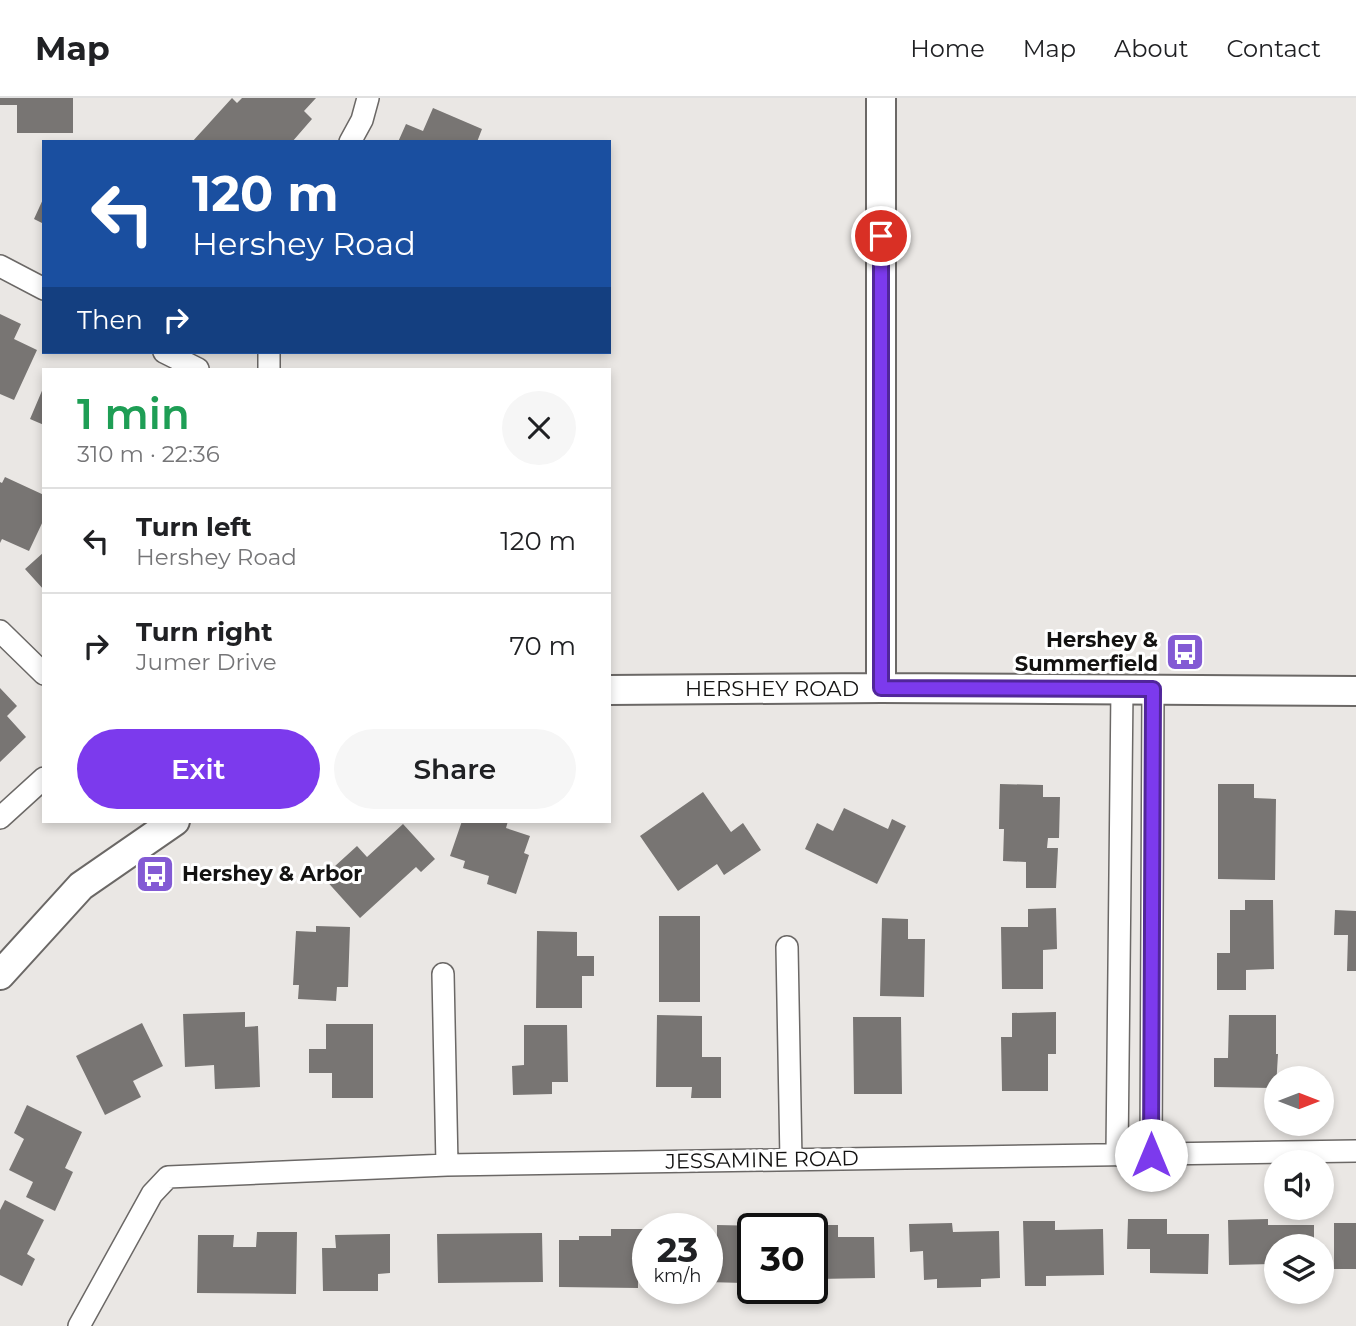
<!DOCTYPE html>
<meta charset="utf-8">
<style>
body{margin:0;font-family:Montserrat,sans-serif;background:#f6f6f6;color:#202124;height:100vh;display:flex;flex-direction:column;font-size:26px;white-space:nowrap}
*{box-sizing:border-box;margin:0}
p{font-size:23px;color:#757577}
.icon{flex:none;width:38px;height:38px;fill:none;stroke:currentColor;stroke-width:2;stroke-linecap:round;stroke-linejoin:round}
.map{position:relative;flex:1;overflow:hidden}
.side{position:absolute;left:42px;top:270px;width:569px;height:455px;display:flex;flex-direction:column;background:#fff;border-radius:0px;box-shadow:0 4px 10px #0003}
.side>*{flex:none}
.banner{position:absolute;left:42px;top:42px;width:569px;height:214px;border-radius:0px;box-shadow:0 4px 10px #0003;background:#1a4fa0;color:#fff;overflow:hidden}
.needle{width:46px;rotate:90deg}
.tools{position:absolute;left:1264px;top:968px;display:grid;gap:14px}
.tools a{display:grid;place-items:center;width:70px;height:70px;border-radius:50%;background:#fff;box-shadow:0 4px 10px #0003;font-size:35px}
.speed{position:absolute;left:632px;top:1115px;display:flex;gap:14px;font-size:35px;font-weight:700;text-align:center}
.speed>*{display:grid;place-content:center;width:91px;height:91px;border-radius:50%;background:#fff;box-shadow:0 4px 10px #0003;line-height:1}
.speed small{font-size:18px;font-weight:400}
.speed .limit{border:4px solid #111;border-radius:10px;background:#fff;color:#111}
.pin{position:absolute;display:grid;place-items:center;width:60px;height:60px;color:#fff;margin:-30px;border:4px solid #fff;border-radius:50%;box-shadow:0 2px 7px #0007}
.me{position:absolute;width:77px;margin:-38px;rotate:0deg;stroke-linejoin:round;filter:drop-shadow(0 0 5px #0008)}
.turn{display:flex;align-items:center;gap:24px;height:147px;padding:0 35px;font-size:32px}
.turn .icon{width:91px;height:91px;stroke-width:2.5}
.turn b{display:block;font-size:49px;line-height:60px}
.then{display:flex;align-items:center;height:66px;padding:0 35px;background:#0003;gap:14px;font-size:26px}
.round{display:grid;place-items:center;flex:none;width:74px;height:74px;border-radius:37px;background:#f6f6f6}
.summary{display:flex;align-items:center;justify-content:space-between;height:119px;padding:0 35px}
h1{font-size:42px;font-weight:600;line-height:52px;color:#1e9e55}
.cta{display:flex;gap:14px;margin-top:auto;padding:14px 35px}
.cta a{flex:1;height:80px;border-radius:42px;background:#7c3aed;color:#fff;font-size:28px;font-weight:600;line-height:80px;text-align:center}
.cta a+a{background:#f6f6f6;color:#202124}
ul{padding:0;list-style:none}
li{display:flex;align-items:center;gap:21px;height:105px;padding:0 35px;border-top:2px solid #e0e0e0}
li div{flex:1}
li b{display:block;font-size:26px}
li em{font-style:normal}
header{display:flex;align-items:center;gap:42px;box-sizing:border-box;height:98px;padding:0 35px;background:#fff;border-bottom:2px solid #e0e0e0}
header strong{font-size:33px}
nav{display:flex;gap:38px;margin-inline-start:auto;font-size:24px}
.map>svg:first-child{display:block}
.building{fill:#787573}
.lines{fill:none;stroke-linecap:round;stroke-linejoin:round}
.street-casing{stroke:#6b6866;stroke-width:24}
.secondary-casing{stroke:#6b6866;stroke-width:32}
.street{stroke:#fff;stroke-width:21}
.secondary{stroke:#fff;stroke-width:28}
.route-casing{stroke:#51269a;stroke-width:18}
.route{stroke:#7c3aed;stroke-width:12}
.labels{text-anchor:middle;stroke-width:6;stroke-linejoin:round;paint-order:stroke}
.poi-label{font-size:21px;font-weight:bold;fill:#131211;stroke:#fff;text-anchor:end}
.street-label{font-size:21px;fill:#131211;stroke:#fff}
</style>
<header>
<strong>Map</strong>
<nav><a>Home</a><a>Map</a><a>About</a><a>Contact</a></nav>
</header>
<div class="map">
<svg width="1356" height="1228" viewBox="0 0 1356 1228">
<rect width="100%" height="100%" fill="#eae7e4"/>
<path class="building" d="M0,0H73V35H17V7H0Z
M232,0L237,5L242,0H316L304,13L312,21L292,44H192Z
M433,10L482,31L477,44H398L406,26L423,33Z
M44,99V126L34,121Z
M0,216L21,226L14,241L37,252L14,302L0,296Z
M44,288V327L30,321Z
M5,379L44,397V421L29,453L2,441L0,445V384L2,385Z
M44,454V492L25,471Z
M0,590L17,608L7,618L26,639L0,664Z
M1000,686L1043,687V699H1060L1059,740H1048L1047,750H1058L1056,790H1026V764L1003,763L1004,731H999Z
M1218,686H1254V700L1276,701L1275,782L1218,781Z
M703,694L731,734L743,725L761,752L724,777L717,766L678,793L640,738Z
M844,710L888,731L892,721L906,728L877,786L805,751L817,725L833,733Z
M462,723H508L506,730L530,738L524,755L529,757L516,796L487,786L489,778L463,770L465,763L450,758Z
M403,726L435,761L421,774L416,769L360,820L323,779L357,748L367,759Z
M1245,802H1273L1274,871L1246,872V892H1217V855H1230V812H1245Z
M1056,810L1057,851L1043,852V891H1002L1001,829H1028V811Z
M1335,812L1356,813V873H1347L1348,837H1334Z
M659,818H700V904H659Z
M882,820L908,821V841H925L924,899L880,898Z
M316,828L350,829L348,889H337L336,903L298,901L299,887H293L296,833L316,834Z
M537,833L577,834V858H594V878H582V910H536Z
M245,914V929L258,928L260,989L215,991L214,967L185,969L183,916Z
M1056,914V956H1048V993H1002L1001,939H1012V915Z
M657,917L702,918V959H721V1000H691L692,989H656Z
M1229,917H1276V956H1278L1276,990L1214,989V960H1228Z
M853,919H901L902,996H854Z
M142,925L163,968L133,983L141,999L105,1017L76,958Z
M326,926H373V1000H332V975H309V951H326Z
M524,927H567L568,984H552V996L513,997L512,968L524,967Z
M27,1007L82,1034L65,1070L73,1074L55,1113L26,1099L33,1084L9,1072L24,1041L14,1035Z
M5,1102L44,1122L27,1156L35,1161L22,1188L0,1177V1112Z
M1128,1121H1167V1136H1209L1208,1176L1150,1175V1151H1127Z
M1268,1121V1127H1314V1148H1276V1166L1229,1167L1228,1122Z
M1023,1123H1055V1132L1103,1131L1104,1177L1046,1178V1188H1025Z
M952,1125L953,1134L999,1133L1000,1180L981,1181V1189L937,1190V1181L924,1182L923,1153L910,1154L909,1126Z
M1334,1125H1356V1171H1334Z
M717,1127L763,1128V1130H752V1156H744V1185L707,1184V1144H717Z
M802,1127H838V1139H874L875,1180L816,1181L815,1155H812V1130H803Z
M611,1131H648V1169H638V1190L559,1189V1142H579V1138H611Z
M257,1134H297L296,1196L197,1195L198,1137H234L233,1149H256Z
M542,1135L543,1184L438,1185L437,1136Z
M390,1136V1175L378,1176V1193H323L322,1150H336L335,1137Z"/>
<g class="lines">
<g class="street-casing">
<path id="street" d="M350,44L362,22L368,0
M0,168L44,191
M164,254L198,271
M269,254V271
M0,533L44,576
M0,720L44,680
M787,849L791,1062
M443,876L447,1067
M1117,1057L1122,591
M1151,1057L1153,591
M79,1228L152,1096L168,1079L447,1067L1356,1053"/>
</g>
<g class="secondary-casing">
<path id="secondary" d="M881,590V0
M609,592L881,590L1356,593
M0,877L81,788L175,723"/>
</g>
<use href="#street" class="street"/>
<use href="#secondary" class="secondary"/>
</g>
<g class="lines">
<g class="route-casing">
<path id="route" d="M881,138V590L1153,591L1151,1057"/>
</g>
<use href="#route" class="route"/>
</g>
<defs>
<g id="bus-square" transform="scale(2.0125)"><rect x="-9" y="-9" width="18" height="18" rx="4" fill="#835ad4" stroke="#fff"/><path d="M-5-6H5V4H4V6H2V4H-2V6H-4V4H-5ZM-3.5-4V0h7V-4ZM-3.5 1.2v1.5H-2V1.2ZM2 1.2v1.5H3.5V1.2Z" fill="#fff"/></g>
</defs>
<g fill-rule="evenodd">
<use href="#bus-square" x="1185" y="554"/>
<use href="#bus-square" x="155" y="776"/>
</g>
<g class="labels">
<g class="poi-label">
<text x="1158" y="549">Hershey &amp;<tspan x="1158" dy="24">Summerfield</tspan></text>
<text x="182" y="783" text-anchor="start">Hershey &amp; Arbor</text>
</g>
<g class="street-label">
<text x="772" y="598">HERSHEY ROAD</text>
<text transform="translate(762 1062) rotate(-1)" y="7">JESSAMINE ROAD</text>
</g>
</g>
</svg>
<div class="tools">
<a><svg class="needle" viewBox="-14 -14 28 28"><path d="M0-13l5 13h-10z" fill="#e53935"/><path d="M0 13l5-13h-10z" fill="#757577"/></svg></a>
<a><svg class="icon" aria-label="sound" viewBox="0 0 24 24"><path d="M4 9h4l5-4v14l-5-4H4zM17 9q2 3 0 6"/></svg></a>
<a><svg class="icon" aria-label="layers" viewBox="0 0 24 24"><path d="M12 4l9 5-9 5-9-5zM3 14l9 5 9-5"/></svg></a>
</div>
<div class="speed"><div>23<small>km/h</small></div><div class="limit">30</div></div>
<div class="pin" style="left:881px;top:138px;background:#d93025"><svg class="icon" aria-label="arrive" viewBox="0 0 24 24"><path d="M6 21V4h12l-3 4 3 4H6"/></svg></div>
<svg class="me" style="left:1151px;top:1057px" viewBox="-20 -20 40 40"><circle r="19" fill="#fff"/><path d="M0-13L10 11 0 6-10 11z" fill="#7c3aed"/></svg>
<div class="banner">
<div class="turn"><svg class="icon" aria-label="left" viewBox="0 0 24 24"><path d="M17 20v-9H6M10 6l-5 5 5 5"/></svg><div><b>120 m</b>Hershey Road</div></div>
<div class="then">Then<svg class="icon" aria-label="right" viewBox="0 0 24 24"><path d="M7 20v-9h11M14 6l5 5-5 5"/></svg></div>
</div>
<section class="side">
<div class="summary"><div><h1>1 min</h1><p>310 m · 22:36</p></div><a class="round"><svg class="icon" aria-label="close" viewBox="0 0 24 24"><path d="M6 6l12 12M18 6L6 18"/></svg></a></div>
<ul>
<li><svg class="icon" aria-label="left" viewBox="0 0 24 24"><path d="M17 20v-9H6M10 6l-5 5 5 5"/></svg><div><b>Turn left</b><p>Hershey Road</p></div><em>120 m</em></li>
<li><svg class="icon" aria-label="right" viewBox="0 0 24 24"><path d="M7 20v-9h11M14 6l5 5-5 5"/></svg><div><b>Turn right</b><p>Jumer Drive</p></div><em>70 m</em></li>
</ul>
<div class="cta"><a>Exit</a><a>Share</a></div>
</section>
</div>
